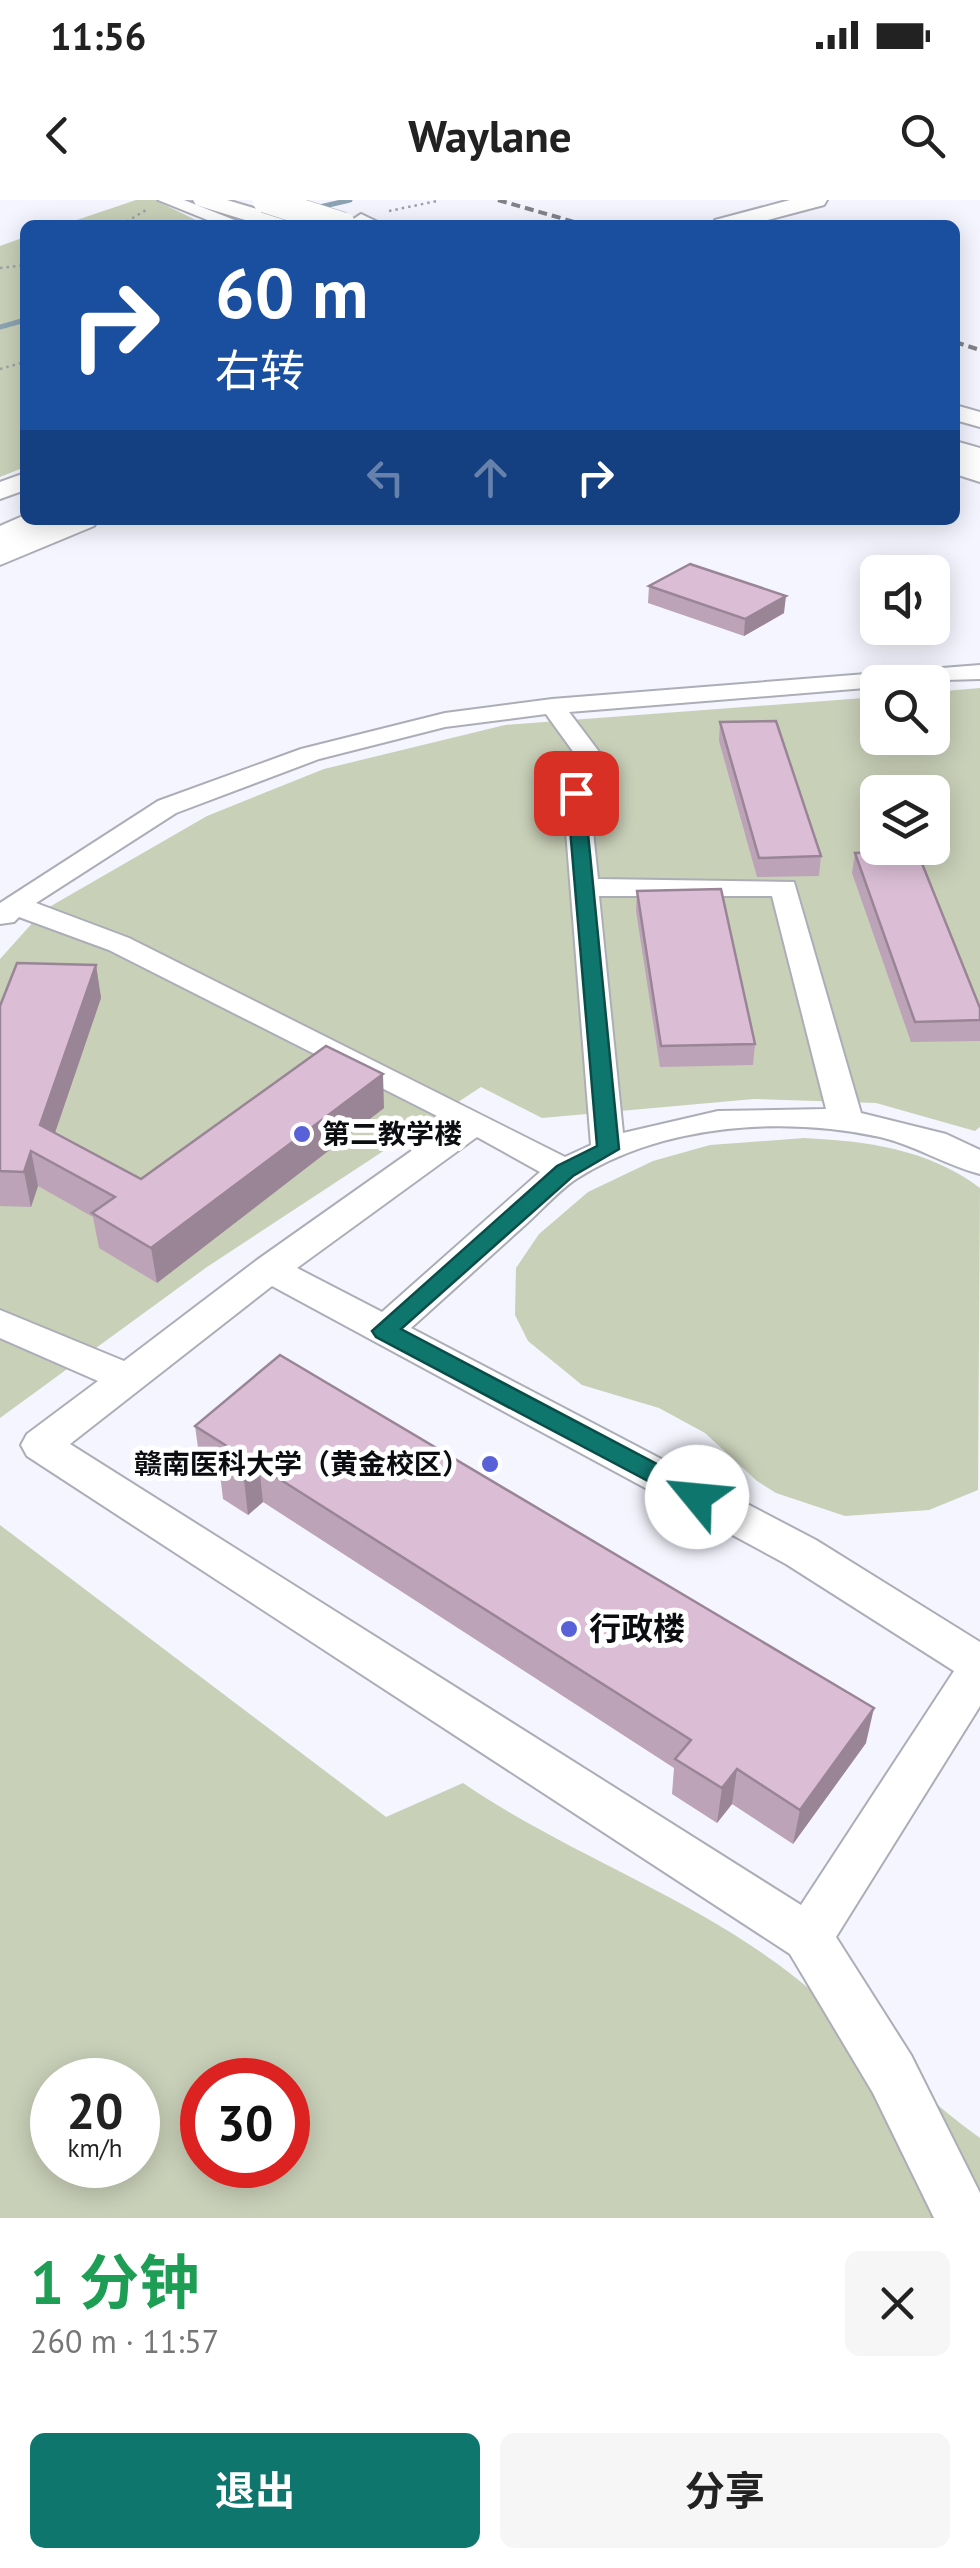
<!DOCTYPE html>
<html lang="zh">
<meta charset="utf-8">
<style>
body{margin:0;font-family:"PT Sans","Noto Sans SC",sans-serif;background:#f6f6f6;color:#222;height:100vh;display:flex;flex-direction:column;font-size:38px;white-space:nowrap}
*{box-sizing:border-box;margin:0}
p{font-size:32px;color:#767676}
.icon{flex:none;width:55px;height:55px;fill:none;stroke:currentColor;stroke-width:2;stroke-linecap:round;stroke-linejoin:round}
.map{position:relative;height:2018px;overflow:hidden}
.panel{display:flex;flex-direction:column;background:#fff;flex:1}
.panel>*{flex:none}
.guide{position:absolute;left:20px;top:20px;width:940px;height:305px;border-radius:15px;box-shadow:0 5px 25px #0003;background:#1a4fa0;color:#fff;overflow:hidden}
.fabs{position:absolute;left:860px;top:355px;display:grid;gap:20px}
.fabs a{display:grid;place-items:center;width:90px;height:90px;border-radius:15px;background:#fff;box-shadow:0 5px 25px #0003;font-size:50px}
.speed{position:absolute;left:30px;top:1858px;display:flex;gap:20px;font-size:50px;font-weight:700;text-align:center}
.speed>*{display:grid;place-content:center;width:130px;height:130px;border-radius:50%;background:#fff;box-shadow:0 5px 25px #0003;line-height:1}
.speed small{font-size:25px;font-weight:400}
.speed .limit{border:15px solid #d22;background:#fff;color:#111}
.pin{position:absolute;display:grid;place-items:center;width:85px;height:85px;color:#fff;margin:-42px;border-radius:20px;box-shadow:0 5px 15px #0006}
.me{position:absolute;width:110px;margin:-55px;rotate:298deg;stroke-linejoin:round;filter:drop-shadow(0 0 8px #0008)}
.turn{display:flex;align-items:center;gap:35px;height:210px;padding:0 30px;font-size:45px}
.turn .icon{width:130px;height:130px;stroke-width:2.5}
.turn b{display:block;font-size:70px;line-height:85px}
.lanes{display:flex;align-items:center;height:95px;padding:0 30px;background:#0003;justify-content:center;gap:50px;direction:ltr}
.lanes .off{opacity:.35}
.round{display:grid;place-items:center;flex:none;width:105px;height:105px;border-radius:15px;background:#f6f6f6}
.summary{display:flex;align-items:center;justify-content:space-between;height:170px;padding:0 30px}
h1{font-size:60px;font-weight:700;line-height:75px;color:#1e9e55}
.button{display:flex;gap:20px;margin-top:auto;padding:20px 30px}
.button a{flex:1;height:115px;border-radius:15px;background:#0f766e;color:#fff;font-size:40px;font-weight:700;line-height:115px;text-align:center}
.button a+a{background:#f6f6f6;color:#222}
.status{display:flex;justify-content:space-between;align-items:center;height:70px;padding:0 50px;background:#fff;direction:ltr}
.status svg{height:28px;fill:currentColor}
header{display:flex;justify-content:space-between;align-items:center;height:130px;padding:0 30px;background:#fff;font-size:45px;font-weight:700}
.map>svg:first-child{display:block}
.green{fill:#c9d0b8;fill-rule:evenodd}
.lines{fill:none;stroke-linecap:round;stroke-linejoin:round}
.stream{stroke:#8ba3b2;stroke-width:5}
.minor-casing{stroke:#acadb7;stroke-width:4}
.tertiary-casing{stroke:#acadb7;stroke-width:4}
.primary-casing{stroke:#acadb7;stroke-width:4}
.trunk-casing{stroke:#acadb7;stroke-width:4}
.path{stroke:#a0a1a8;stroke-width:2.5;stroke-dasharray:2.5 4;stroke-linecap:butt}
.minor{fill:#fff;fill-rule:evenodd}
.tertiary{fill:#fff;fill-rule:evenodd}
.primary{fill:#fff;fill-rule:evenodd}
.trunk{fill:#fff;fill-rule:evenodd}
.rail{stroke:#828389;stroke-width:4;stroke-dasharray:9 5;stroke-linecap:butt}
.trunk-bridge-casing{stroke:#acadb7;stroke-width:26;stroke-linecap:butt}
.trunk-bridge{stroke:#fff;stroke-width:25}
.wall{fill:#bca3b8}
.shaded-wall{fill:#998596}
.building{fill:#dbbed6;stroke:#998596;stroke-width:2.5}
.route{fill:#0f766e;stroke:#0a4d48;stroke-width:2.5}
.poi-dot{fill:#5861d8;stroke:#fff;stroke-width:4}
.labels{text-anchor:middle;stroke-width:10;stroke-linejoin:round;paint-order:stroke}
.poi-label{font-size:28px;font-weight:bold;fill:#0c0d10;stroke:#fff;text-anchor:start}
.near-poi-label{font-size:32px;font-weight:bold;fill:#0c0d10;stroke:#fff;text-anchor:start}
</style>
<div class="status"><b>11:56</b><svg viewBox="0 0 49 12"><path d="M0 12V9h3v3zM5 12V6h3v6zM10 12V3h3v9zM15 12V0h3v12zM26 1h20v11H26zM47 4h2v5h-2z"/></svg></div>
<header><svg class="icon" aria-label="back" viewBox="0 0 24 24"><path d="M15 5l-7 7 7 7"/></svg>Waylane<svg class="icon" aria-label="search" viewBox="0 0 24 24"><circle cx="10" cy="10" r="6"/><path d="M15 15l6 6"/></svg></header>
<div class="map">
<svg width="980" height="2018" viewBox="0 0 980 2018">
<rect width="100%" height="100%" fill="#f4f5fe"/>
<path class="green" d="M136,0H155L206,25H62Z
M25,37V267L0,277V46Z
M980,488V927L975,931L876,903L754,899L542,918L481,887L207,1067L0,1218V759L44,710L207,616L324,569L505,525L877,497L878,538H932L933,492ZM878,592H932V648H878Z
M804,938C866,941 929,949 980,988L978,1290L929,1310L845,1316L776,1293L757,1281L705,1233L659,1208L582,1185L528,1141L515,1115L516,1068L539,1034L588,992L653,961L710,945Z
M0,1325L386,1617L463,1583C564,1652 680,1692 779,1765C850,1817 908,1887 980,1938V2018H0ZM52,1880H138V1965H52ZM202,1880H288V1965H202Z"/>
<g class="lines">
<path class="stream" d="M311,9L350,0
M245,25L269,19
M0,127L25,120"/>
<g class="minor-casing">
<path id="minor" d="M980,465V479L878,482V487L569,512L612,569L589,594L598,679L794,682L861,913L946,934L980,950V974C945,965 915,945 880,937C782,916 662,924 576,979C557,992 542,1010 525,1025C487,1059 449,1094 411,1128L816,1340L980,1442V1506L836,1737L911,1855L980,1993V2018H934L873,1893L790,1754L27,1256L21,1245L27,1234L98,1181L0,1138V1110L124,1161L257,1060L451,923L109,750L19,717L14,722L0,724V703L158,601L301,549L445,513L552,499ZM546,514L585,568L563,593L591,945L565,957L129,738L36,703L176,613L319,559L445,527ZM599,696H772L826,909L718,911L623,933ZM477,937L540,972L382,1112L297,1068ZM272,1086L786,1364L954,1471L801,1705L70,1244Z"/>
</g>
<g class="tertiary-casing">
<path id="tertiary" d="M158,0H184L247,25H220Z
M361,14L384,25L354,24L352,20Z
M955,205L980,212V227L955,220Z
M955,258L980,266V282L955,274Z
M25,273V290L0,299V282Z
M62,320H98L94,326L0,365V347Z"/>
</g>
<g class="primary-casing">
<path id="primary" d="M790,0H827L824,5L749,25H712L715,20Z
M25,315V320H58L54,327L0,348V326Z"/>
</g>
<g class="trunk-casing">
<path id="trunk" d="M193,0H227L294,20L297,25H262L196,5Z
M955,241L980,248V267L955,260Z"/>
</g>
<path class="path" d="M389,11L437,1
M121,25L146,10
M0,68L25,65
M0,169L25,162"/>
<use href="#minor" class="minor"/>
<use href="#tertiary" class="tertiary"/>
<use href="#primary" class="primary"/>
<use href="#trunk" class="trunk"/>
<path class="rail" d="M498,0L585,25
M955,142L980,150"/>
<g class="trunk-bridge-casing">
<path id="trunk-bridge" d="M265,0L343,25"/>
</g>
<use href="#trunk-bridge" class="trunk-bridge"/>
</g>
<path class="wall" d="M649,386L784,413L744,436L648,403Z
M720,522L821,656L819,676L757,677L719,541Z
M855,653L980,808V841L911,842L852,673Z
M637,691L755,844L753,865L660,867L636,711Z
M96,765L101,798L55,933L141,979L384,908L157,1083L99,1048L93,1017L38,986L31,1007L0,1006V806Z
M195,1226L866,1543L793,1644L732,1604L717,1623L672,1594L674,1568L263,1302L248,1315L223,1299L220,1274L200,1262Z"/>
<path class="shaded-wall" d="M786,396L784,413L744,436L745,419Z
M96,765L101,798L46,959L40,925Z
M383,874L384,908L157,1083L151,1048Z
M31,951L38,986L31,1007L24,972Z
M259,1266L263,1302L248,1315L244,1280Z
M874,1508L866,1543L793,1644L800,1610Z
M737,1569L732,1604L717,1623L722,1588Z"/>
<path class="building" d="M690,364L786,396L745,419L649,386Z
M776,521L821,656L759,658L720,522Z
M917,651L980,808V820L915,822L855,653Z
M721,689L755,844L661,846L637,691Z
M17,763L96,765L40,925L141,979L326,846L383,874L151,1048L92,1013L115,997L31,951L24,972L0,971V806Z
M280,1155L874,1508L800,1610L737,1569L722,1588L675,1559L691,1540L259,1266L244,1280L218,1263L233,1250L195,1226Z"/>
<path class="route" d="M576,588L584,593L619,949L573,976L401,1129L706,1290L710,1297L706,1304L697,1307L376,1137L372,1131L557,966L597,946L567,593Z"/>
<g class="poi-dot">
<circle cx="302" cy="934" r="10"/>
<circle cx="490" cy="1264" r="10"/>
<circle cx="569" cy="1429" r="10"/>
</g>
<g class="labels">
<g class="poi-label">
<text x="322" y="944">第二教学楼</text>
<text x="470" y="1274" text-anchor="end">赣南医科大学（黄金校区）</text>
</g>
<g class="near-poi-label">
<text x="589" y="1440">行政楼</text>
</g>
</g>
</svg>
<div class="fabs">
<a><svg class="icon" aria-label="sound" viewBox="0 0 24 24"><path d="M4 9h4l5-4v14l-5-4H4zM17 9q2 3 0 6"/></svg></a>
<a><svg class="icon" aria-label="search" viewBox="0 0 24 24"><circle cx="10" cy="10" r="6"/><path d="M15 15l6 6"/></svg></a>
<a><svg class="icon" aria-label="layers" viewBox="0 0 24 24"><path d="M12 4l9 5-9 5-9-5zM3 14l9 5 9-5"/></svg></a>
</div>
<div class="speed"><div>20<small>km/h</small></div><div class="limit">30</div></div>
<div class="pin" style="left:576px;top:593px;background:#d93025"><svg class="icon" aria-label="arrive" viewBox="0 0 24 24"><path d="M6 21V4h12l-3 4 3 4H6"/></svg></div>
<svg class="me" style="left:697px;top:1297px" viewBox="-20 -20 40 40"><circle r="19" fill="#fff"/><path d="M0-13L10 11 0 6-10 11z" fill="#0f766e"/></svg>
<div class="guide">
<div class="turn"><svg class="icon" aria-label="right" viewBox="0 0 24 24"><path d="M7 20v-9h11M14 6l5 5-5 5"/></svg><div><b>60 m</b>右转</div></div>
<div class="lanes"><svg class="icon off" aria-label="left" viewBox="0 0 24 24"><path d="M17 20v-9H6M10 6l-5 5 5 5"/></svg><svg class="icon off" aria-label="ahead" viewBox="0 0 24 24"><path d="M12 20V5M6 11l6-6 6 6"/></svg><svg class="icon" aria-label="right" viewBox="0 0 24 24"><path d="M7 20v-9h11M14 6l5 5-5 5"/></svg></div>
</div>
</div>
<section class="panel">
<div class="summary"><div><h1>1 分钟</h1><p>260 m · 11:57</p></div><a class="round"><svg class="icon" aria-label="close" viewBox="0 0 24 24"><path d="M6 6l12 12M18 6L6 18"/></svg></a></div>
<div class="button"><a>退出</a><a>分享</a></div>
</section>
